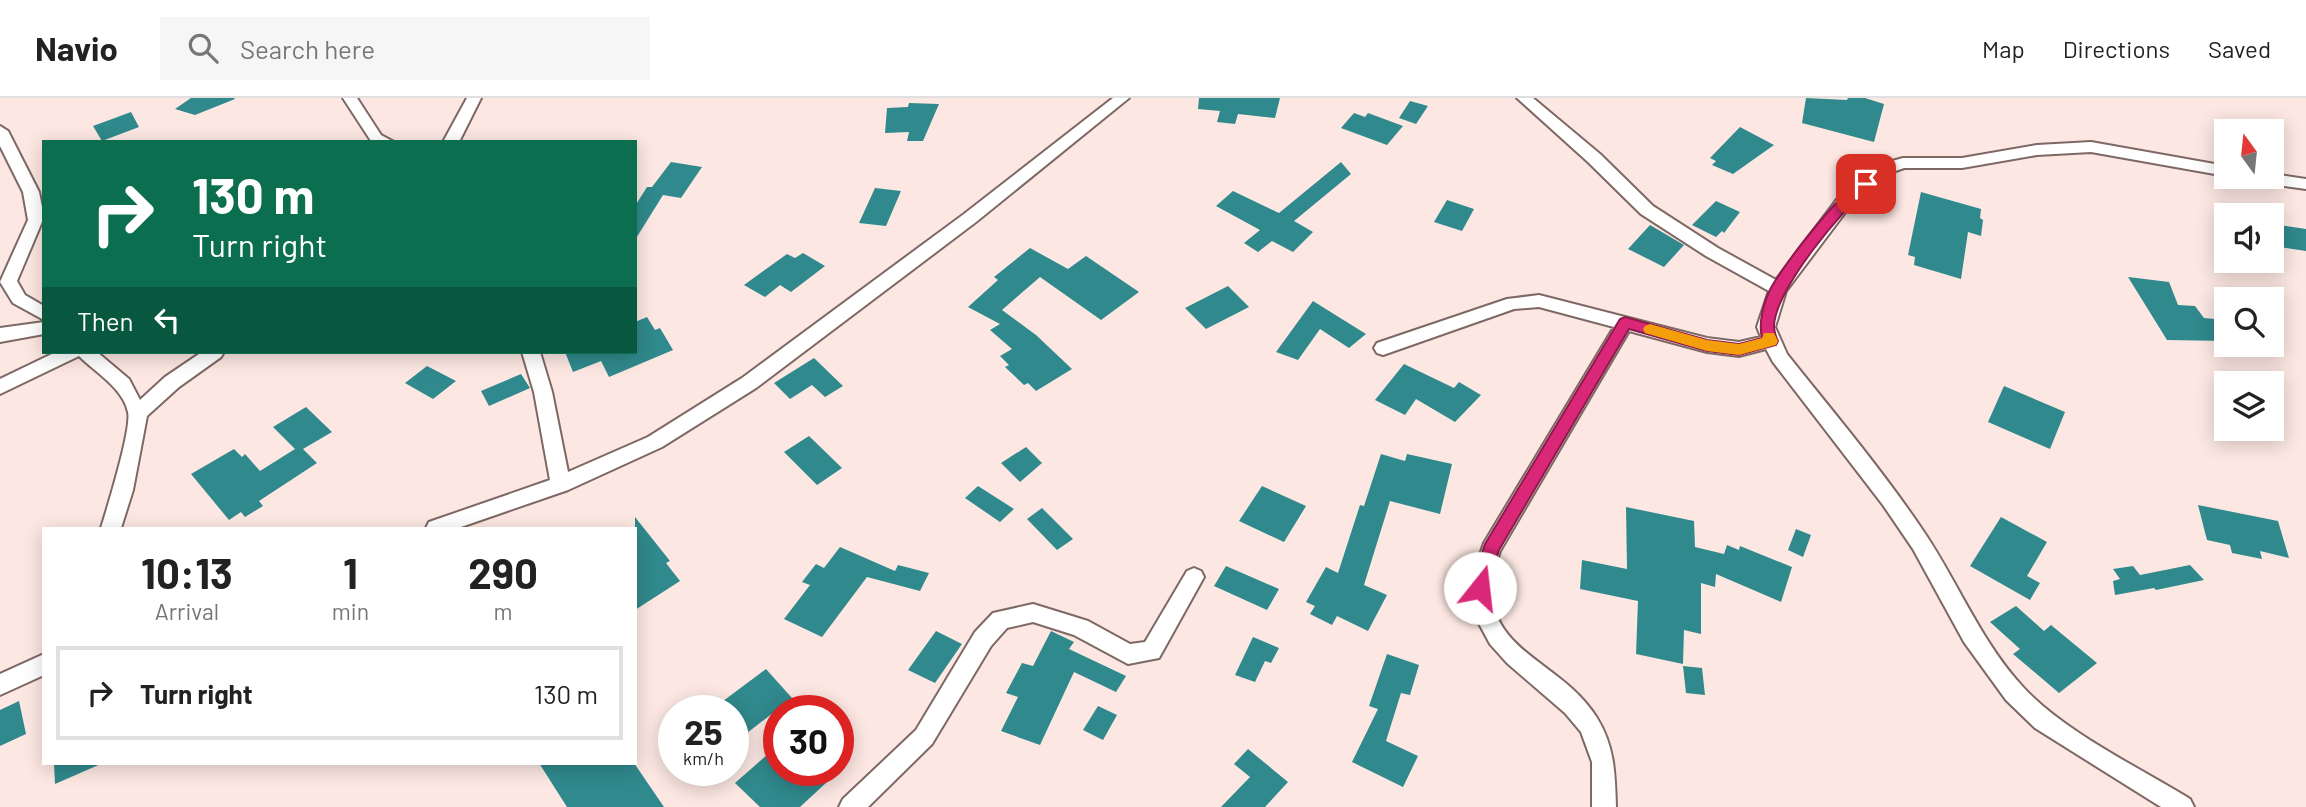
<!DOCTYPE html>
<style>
body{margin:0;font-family:Barlow,sans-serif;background:#f6f6f6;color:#222;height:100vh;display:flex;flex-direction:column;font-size:26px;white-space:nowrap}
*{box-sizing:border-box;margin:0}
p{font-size:23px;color:#767676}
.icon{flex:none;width:38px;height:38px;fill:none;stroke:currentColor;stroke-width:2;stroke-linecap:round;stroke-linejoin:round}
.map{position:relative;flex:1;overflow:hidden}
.drawer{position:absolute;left:42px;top:429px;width:595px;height:238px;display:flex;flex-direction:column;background:#fff;border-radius:0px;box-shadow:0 4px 18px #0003}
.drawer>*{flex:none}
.top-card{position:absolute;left:42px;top:42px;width:595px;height:214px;border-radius:0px;box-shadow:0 4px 18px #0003;background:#0b6e4f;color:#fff;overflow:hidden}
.needle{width:46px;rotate:345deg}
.controls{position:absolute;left:2214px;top:21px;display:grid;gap:14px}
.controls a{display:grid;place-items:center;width:70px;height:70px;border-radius:0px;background:#fff;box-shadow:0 4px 18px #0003;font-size:35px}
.speed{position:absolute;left:658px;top:597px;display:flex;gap:14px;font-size:35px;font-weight:700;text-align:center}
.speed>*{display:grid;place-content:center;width:91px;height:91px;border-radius:50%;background:#fff;box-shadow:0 4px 18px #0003;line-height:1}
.speed small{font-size:18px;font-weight:400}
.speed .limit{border:10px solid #d22;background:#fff;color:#111}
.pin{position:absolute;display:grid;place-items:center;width:60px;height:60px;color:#fff;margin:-30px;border-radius:14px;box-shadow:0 4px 10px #0006}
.me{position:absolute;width:77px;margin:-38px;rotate:16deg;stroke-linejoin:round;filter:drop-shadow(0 0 5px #0008)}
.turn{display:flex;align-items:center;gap:24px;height:147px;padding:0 35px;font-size:32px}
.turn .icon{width:91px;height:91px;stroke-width:2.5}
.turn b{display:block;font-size:49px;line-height:60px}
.then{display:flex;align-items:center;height:66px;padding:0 35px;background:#0003;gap:14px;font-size:26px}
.eta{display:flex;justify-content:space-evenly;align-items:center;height:119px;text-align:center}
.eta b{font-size:42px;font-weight:700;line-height:49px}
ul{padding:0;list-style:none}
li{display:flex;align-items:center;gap:21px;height:94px;margin:0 14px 10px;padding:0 21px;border:4px solid #e0e0e0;border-radius:0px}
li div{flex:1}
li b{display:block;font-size:26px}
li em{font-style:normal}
header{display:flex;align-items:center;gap:42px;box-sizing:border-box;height:98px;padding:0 35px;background:#fff;border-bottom:2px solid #e0e0e0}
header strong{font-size:33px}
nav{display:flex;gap:38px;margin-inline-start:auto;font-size:24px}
.search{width:490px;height:63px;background:#f6f6f6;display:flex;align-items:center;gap:18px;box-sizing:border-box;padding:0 24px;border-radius:0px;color:#767676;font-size:26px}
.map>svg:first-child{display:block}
.building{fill:#30898c}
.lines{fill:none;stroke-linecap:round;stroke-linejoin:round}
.minor-casing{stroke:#7e6863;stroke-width:4}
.minor{fill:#fff;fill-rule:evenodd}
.route{fill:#db2777;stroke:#8e194d;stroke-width:2}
.slow{fill:#f59e0b}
</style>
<header>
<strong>Navio</strong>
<div class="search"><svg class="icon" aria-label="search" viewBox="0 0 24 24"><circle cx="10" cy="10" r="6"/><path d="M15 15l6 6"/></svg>Search here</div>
<nav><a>Map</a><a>Directions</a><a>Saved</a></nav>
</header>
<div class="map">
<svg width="2306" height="709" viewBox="0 0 2306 709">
<rect width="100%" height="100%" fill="#fce7e2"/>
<path class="building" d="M191,0H234L235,1L195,17L175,11Z
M1199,0H1280L1275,20L1238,16L1235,26L1217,24L1220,13L1198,11Z
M1806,0L1847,2L1848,0H1865L1884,6L1874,44L1802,25Z
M1410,3L1428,8L1416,26L1399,20Z
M909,5L939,6L923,43H907L909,34L885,35L887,10L908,9Z
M131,14L139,29L102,43L93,28Z
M1354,15L1365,19L1368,15L1403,28L1387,47L1341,30Z
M1740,29L1774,47L1733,76L1712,67L1716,63L1710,60Z
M671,64L702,69L681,100L663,97L635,142V108L647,89H652Z
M1341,64L1351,76L1294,123L1313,134L1293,154L1272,143L1258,154L1244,145L1260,132L1216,108L1233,93L1279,115Z
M875,90L901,93L886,128L859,125Z
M1921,94L1981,111L1980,120L1983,122L1981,138L1968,134L1961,181L1914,167L1915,159L1908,157Z
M1447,102L1474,111L1462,133L1434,124Z
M1716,103L1740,114L1724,135L1722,133L1716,139L1692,127Z
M2272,126L2306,131V153L2272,148Z
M1650,127L1684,147L1664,169L1628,151Z
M1030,150L1068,171L1086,158L1139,194L1101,222L1040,179L1002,212L1036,237L1072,271L1036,293L1028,285L1024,287L1005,269L1009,267L1000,258L1012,251L990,232L1000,226L968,209L998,182L994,179Z
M803,155L825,168L791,194L780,187L765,199L744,187L787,156L795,160Z
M2128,179L2169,184L2178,207L2195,208L2204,220L2226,222V243L2167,242Z
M1228,188L1249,209L1206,231L1185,210Z
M1313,203L1366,236L1349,250L1320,231L1298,262L1276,254Z
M647,219L655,232L660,230L673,252L609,279L601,263L573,274L565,254H635V224Z
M814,260L843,288L825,299L812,287L790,301L774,285Z
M1404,266L1454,290L1459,284L1481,297L1455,324L1416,301L1405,317L1375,302Z
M427,268L456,283L433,301L405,285Z
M521,276L530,290L489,308L481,293Z
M2004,288L2065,314L2050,351L1988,324Z
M306,309L332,334L303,351L317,365L259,403L263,408L245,419L241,414L229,422L191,376L234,351L242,359L245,356L260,373L295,351L273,329Z
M809,338L842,370L817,387L784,354Z
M1026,349L1042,365L1020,384L1001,365Z
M1381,356L1405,363L1407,356L1452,366L1440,416L1390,403L1364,487L1387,497L1368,533L1337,518L1332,527L1310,516L1315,508L1306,504L1326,469L1338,475L1360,407L1364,408Z
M978,388L1014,411L1000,424L965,400Z
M1262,388L1306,408L1284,444L1239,423Z
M2198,407L2278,423L2289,460L2260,453L2262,461L2232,455L2230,447L2207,442Z
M1626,409L1694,423L1695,449L1724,456L1727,447L1739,452L1740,448L1792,469L1781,504L1716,476L1715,489L1701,485V536L1684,532L1683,566L1636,556L1638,503L1580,491L1582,462L1627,471Z
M1042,410L1073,441L1057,452L1027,421Z
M635,419L670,463L666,465L680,483L635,512Z
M2001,419L2047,444L2027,478L2040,485L2030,502L1970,468Z
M1796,431L1811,437L1803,459L1788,452Z
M840,449L895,473L898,467L929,475L920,493L867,479L822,539L784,521L810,487L802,484L816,466L824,470Z
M2190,467L2204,482L2156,492L2154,490L2115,497L2113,483L2120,481L2113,471L2133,468L2140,477Z
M1226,468L1279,491L1267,512L1214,488Z
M2016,508L2044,533L2051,527L2097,565L2059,595L2013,556L2020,551L1990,524Z
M936,533L962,546L935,585L908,572Z
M1051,533L1074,544L1069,551L1126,578L1116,594L1074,574L1040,647L1001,633L1018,599L1006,595L1022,565L1033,568Z
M1253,539L1279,550L1271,565L1265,563L1255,584L1235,577Z
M1387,556L1419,567L1410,597L1401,595L1386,643L1418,658L1403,689L1352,664L1378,611L1369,608Z
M1683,568L1702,570L1705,597L1686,595Z
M766,571L792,600L733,646V612H711Z
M19,603L26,636L0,648V612Z
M1098,608L1117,617L1103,642L1083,632Z
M1248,651L1288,684L1265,709H1221L1250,679L1234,666Z
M768,656L779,666V672H840L800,709H760L735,685Z
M54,665H103L55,686Z
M539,665H634L664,709H567Z"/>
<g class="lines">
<g class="minor-casing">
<path id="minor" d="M343,0H357L381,37L394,44L371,43Z
M467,0H481L459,44H443Z
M1113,0H1129L976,124L756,290L662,349L568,392L458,430H426L429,424L550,382L534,294L522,254H540L552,294L568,374L648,339L742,280L964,116Z
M1517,0H1533L1600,56L1653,108L1718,150L1776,182L1841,96L1878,67L1903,60H1962L2037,47L2091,44L2226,68V78L2091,54L2037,57L1962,70H1904L1890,75L1853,104L1786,193L1775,229L1787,256C1834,315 1884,374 1926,437C1959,487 1982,545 2023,589C2063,633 2138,669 2190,701L2194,709H2161L2035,630L2006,602L1964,544L1913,451L1883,407L1773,264L1766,251L1739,258L1707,254L1629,233L1500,453C1465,552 1558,556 1597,620C1615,649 1615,677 1616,709H1592V664L1581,634L1565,615L1507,565L1490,546L1475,518L1470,487L1484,445L1614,229L1539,209L1514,211L1383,257L1377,255L1374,250L1377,245L1507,201L1539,197L1707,240L1739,244L1761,239L1757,229L1769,193L1706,158L1641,116L1588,64Z
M0,28L8,33L39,94L44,119L17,183L25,197L44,208V222L13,205L0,184L28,122L23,94L0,48Z
M2272,76L2306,81V91L2254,84L2246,79H2272Z
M44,224V236L0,244V230Z
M56,254H97L129,281L140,302L165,279L202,254H224L221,259L179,289L147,318L133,392L121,430H101C107,411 132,330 128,314C123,290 95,274 79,258L0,296V281Z
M1194,470L1201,473L1204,479L1159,560L1128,566L1074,537L1033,524L1007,530L991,548L932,646L868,709H839L843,701L916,632L975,534L993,515L1033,506L1088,523L1130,546L1145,544L1187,473Z
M44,556V577L0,597V576Z"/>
</g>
<use href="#minor" class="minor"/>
</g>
<path class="route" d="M1866,81L1872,86L1870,89C1841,112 1777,190 1774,227C1774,232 1776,239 1778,243L1776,247L1739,257L1707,253L1629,231L1499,452L1486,495L1480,497L1474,495L1471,490L1485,446L1620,221L1625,219L1707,242L1739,246L1762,240C1758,225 1764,202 1772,188C1786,165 1843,88 1866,81Z"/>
<path class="slow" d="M1650,226L1707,242L1739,246L1762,240L1764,235H1774L1778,243L1776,247L1739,257L1707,253L1645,235L1643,231L1645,228Z"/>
</svg>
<div class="controls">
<a><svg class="needle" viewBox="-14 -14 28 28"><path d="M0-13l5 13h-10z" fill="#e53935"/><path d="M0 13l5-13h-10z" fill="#767676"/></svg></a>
<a><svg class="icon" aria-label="sound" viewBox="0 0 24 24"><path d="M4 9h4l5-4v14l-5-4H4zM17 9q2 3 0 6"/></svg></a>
<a><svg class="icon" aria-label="search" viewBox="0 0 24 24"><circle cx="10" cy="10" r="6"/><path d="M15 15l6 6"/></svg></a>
<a><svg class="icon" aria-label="layers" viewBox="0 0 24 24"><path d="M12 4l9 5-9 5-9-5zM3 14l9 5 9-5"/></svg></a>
</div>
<div class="speed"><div>25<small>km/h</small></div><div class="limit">30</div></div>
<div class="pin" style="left:1866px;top:86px;background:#d93025"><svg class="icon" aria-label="arrive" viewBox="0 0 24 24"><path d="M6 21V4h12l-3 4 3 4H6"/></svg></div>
<svg class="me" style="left:1480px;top:490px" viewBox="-20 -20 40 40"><circle r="19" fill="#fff"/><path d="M0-13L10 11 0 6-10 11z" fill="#db2777"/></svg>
<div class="top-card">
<div class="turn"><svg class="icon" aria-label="right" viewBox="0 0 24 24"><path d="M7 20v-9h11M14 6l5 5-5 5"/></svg><div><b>130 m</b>Turn right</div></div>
<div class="then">Then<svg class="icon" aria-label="left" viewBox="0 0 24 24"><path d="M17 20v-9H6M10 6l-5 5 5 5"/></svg></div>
</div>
<section class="drawer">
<div class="eta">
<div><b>10:13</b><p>Arrival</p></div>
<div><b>1</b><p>min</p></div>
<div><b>290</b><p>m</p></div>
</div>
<ul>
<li><svg class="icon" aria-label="right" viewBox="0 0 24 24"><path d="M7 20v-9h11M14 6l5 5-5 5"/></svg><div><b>Turn right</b></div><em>130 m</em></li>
</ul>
</section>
</div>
